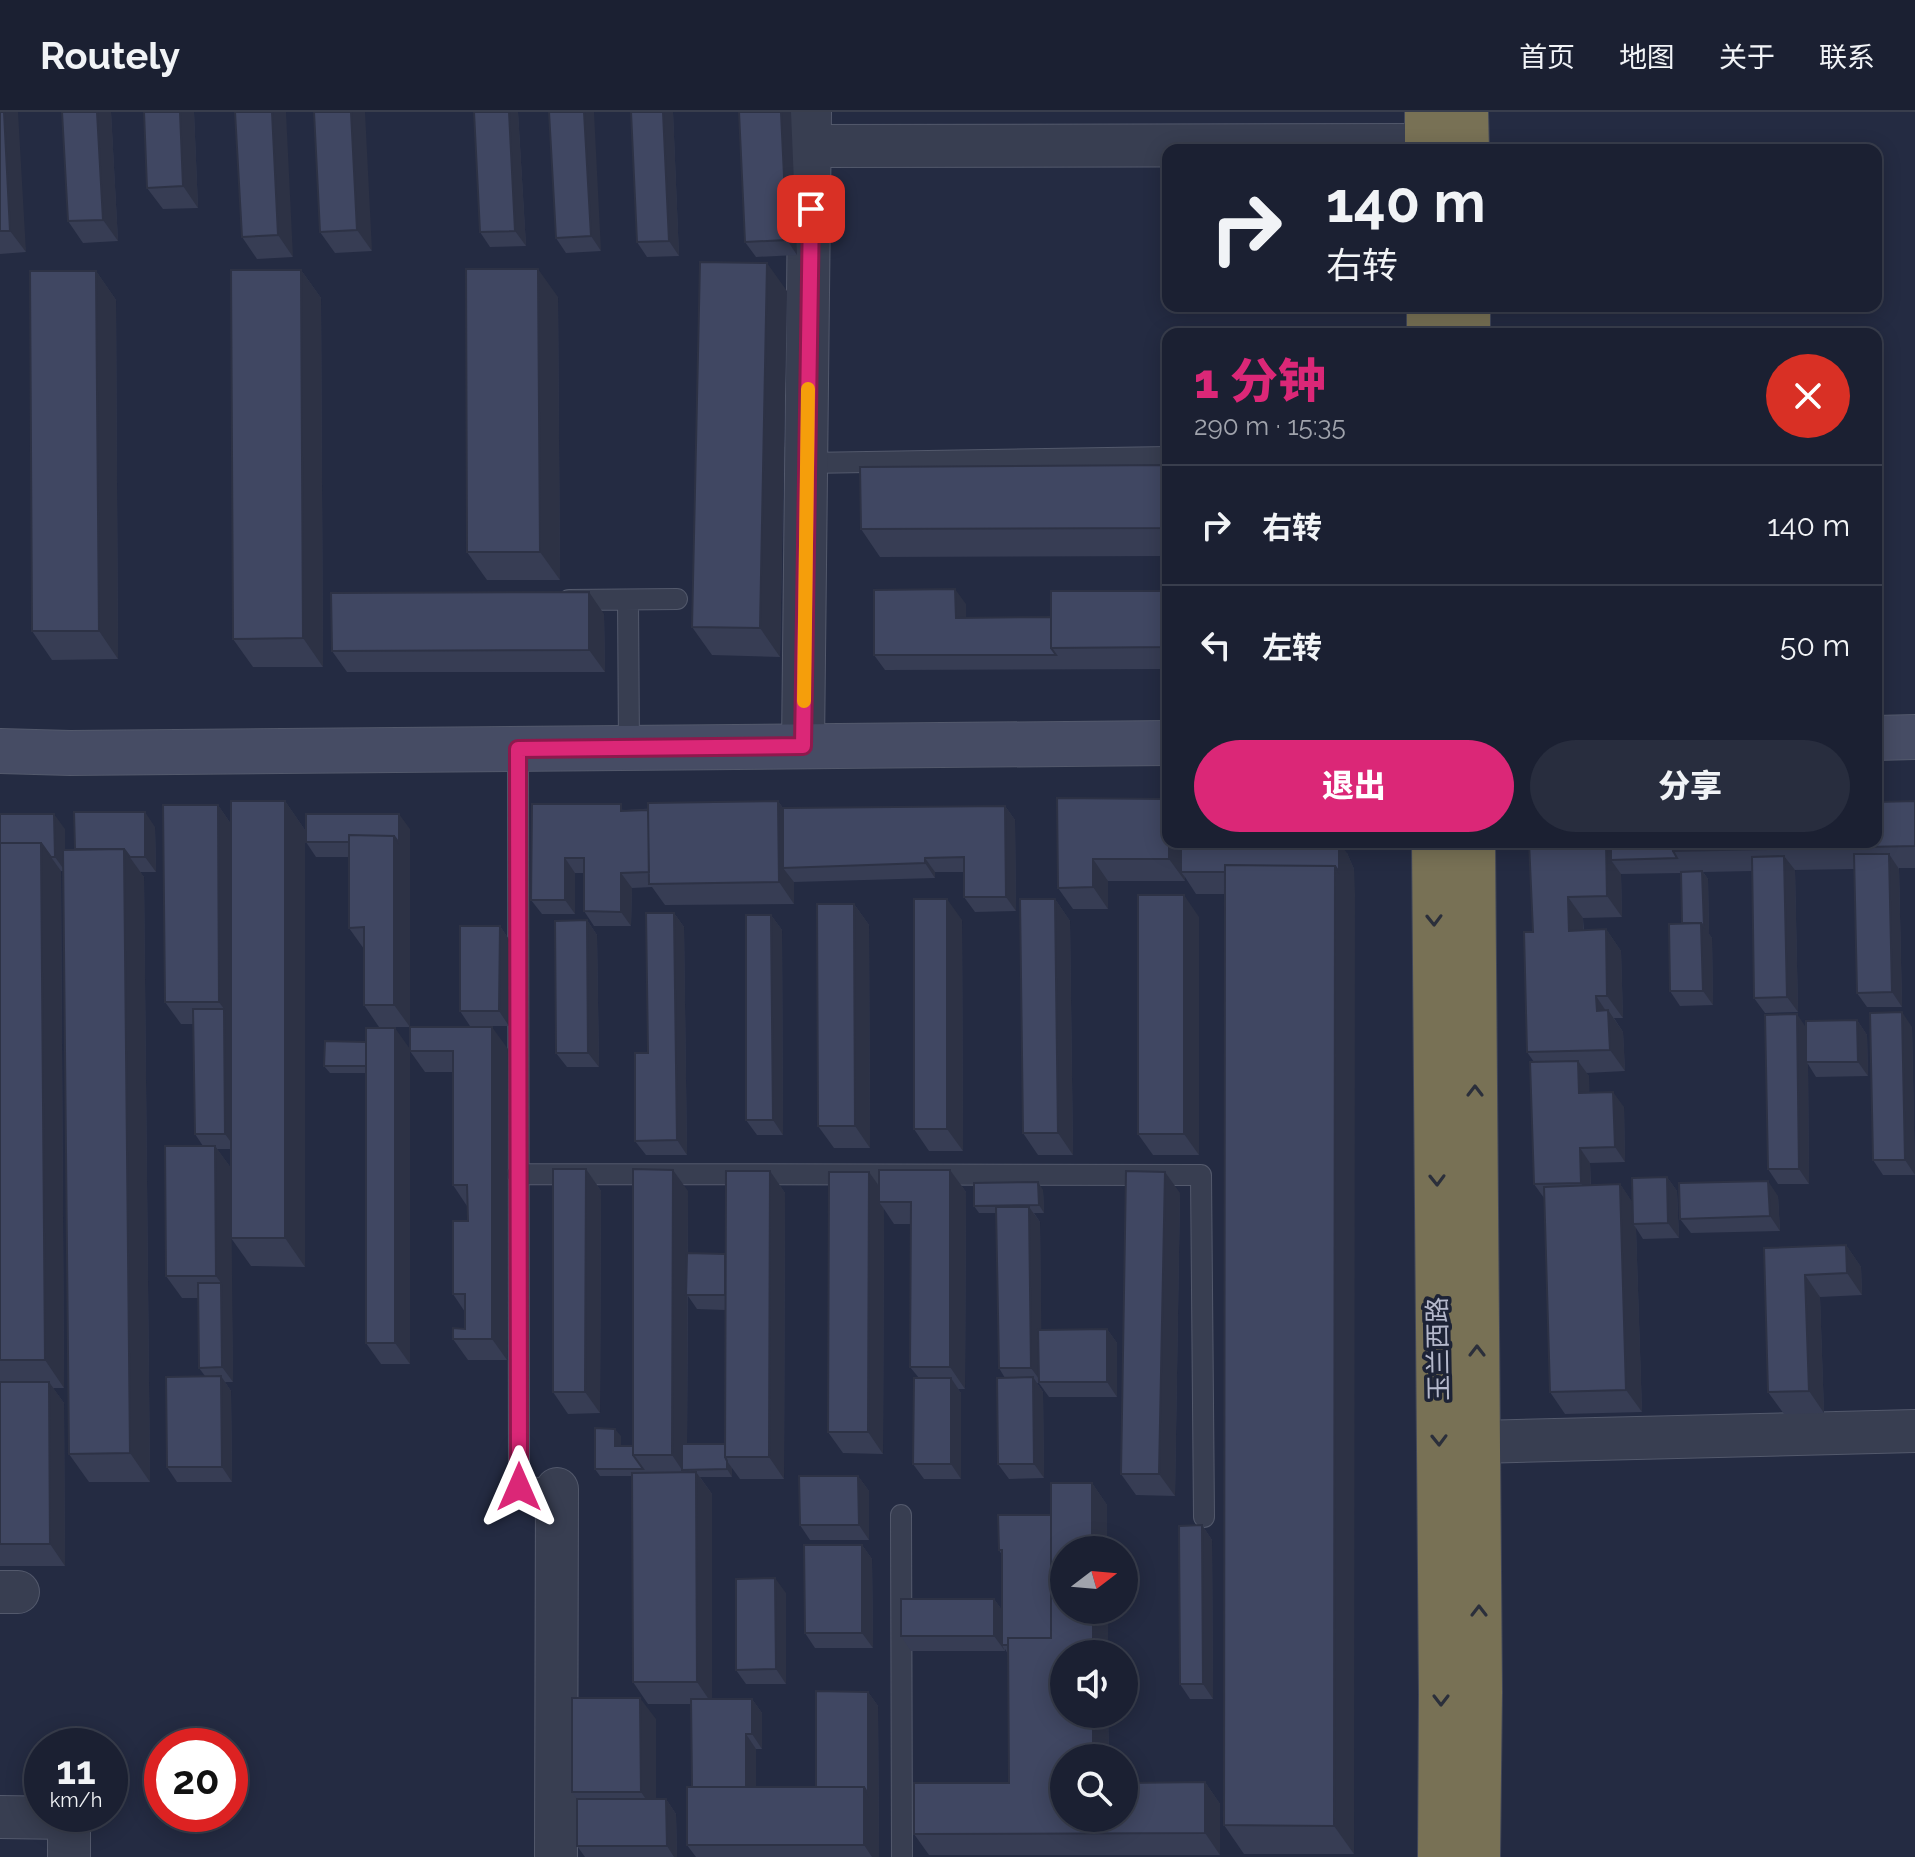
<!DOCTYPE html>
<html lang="zh">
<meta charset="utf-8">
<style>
body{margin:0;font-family:Raleway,"Noto Sans SC",sans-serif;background:#282d3e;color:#f1f3f6;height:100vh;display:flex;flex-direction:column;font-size:30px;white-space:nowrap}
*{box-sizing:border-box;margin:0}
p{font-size:26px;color:#a0a3ac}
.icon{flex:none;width:44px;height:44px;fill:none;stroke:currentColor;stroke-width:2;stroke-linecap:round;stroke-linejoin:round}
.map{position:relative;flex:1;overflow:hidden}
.details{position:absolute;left:1162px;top:216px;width:720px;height:520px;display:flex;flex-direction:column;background:#1b2032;border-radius:16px;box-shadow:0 4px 20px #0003,0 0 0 2px #393e4d}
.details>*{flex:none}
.banner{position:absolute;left:1162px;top:32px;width:720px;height:168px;border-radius:16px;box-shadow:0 4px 20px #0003,0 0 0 2px #393e4d;background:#1b2032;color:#f1f3f6;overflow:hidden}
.needle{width:52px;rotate:74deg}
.controls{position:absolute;left:1050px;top:1424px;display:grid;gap:16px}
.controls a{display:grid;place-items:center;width:88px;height:88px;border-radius:50%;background:#1b2032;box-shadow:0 4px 20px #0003,0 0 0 2px #393e4d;font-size:40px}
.speed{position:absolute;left:24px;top:1616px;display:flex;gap:16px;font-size:40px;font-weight:700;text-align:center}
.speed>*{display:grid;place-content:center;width:104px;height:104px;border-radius:50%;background:#1b2032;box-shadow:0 4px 20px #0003,0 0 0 2px #393e4d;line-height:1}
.speed small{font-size:20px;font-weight:400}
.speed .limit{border:12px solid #d22;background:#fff;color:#111}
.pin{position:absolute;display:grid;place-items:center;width:68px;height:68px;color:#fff;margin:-34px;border-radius:16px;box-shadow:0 4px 12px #0006}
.me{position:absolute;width:88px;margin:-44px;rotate:0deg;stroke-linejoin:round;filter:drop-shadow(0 0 6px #0008)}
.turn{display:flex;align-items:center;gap:28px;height:168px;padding:0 32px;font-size:36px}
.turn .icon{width:104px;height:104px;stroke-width:2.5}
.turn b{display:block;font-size:56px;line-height:68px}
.round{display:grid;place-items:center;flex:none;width:84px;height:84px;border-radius:42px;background:#282d3e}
.overview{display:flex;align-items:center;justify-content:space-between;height:136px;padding:0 32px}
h1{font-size:48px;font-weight:800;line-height:60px;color:#db2777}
.button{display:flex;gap:16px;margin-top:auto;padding:16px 32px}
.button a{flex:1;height:92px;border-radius:48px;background:#db2777;color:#fff;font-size:32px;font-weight:800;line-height:92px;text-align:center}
.button a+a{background:#282d3e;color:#f1f3f6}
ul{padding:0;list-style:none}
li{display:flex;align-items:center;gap:24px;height:120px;padding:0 32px;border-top:2px solid #393e4d}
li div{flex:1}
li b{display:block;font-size:30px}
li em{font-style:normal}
header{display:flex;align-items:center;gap:48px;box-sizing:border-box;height:112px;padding:0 40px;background:#1b2032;border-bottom:2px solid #393e4d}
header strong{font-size:38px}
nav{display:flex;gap:44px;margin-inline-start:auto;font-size:28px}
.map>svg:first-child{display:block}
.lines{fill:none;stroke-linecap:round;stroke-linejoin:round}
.lane-casing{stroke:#53596c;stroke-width:22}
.street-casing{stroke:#53596c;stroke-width:44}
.secondary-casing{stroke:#53596c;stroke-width:46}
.highway-casing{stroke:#404659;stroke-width:46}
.lane{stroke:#383e51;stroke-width:20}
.street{stroke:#383e51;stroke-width:42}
.secondary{stroke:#464c64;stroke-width:44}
.highway{stroke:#787155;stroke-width:44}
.wall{fill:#373d54;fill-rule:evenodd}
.shaded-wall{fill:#2d3245}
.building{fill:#404762;stroke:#2d3245;stroke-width:2}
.oneway{stroke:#2b2f3b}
.route-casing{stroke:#8e194d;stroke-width:20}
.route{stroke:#db2777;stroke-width:14}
.slow{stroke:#f59e0b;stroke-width:14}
.labels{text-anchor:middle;stroke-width:7;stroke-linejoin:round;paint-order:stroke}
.street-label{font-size:26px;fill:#b5b9cc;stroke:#1d2336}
</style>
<header>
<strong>Routely</strong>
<nav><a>首页</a><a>地图</a><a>关于</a><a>联系</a></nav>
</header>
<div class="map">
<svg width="1915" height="1745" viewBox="0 0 1915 1745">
<rect width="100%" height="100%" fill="#242b42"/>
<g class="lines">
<g class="lane-casing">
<path id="lane" d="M807,351L1168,345
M569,488L677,487
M628,488L629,636
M518,637L519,1375L557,1377
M517,1062L1201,1063L1204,1405
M901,1403L902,1745"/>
</g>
<g class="street-casing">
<path id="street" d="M812,34L1427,33
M803,634L810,0
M1478,1330L1915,1319
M0,1480H18
M0,1705L69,1706V1745
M556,1745L557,1377"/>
</g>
<g class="secondary-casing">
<path id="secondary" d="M1876,626L1915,625
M0,639L70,641L1168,631"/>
</g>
<g class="highway-casing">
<path id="highway" d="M1427,0V38
M1466,0L1467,38
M1429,194V222
M1468,194V222
M1434,730L1441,1581L1440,1745
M1473,730L1480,1580L1478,1745"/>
</g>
<use href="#lane" class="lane"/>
<use href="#street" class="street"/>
<use href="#secondary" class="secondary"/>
<use href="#highway" class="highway"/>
</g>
<path class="wall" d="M0,0L26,140L0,142Z
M62,0H111L118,129L83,131L68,109Z
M144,0H194L198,96L163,97L147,76Z
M235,0L293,145L257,147L242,125Z
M314,0L372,139L335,141L320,120Z
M474,0H518L526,134L490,135L480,120Z
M549,0L601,139L566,141L556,126Z
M631,0H673L679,144L647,145L637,130Z
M739,0L797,143L756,145L745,130Z
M301,158L321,186L323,555H253L233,527Z
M96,159L116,188L118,547L52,548L32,519Z
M787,179L780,545L712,543L692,515Z
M558,185L560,468H487L467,440Z
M1168,353V444L880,445L861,417Z
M1168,479V557L885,558L874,543L966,492V506L1051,505Z
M604,502L605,560H347L332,539Z
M1057,686L1168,730L1347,741L1354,757V1742H1244L1224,1713L1225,782H1196L1185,765V769H1108V797H1073L1058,776Z
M285,689L305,718V1155L251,1154L231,1126L233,1270H225L231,1279L232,1370H177L167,1355L205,1264L199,1256L198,1186H182L166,1164L203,1034L195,1022L194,912H181L165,890L218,693L231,712ZM217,1037H231V1056Z
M778,689L783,696L1005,694L1015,708L1016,799L975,800L964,785V760H935V766L794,770V792L665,793L652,775L632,776L631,814H594L584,799V761H575V802H542L531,788L532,692L626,698Z
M1915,689V756H1899L1902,895H1867L1857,881L1854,757L1795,758L1798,900L1765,901L1754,886L1752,759L1703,760L1708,767L1709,822L1712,826L1713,893L1680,894L1670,879L1682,811L1681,761L1621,762L1622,805L1583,806L1584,818L1606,817L1621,839L1623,906H1614L1623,920L1625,959L1586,961L1589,964V981L1624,995L1625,1050L1590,1051L1591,1073L1620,1072L1632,1090L1667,1065L1677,1079L1679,1126L1643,1127L1636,1116L1642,1300L1565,1302L1550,1280L1544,1086L1534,1072V950L1527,940L1533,820L1529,730Z
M0,702L65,717V738L75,737L155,715L156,760H140L144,765L150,1370H89L69,1342L63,759H61L64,1276H53L64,1291L65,1454H0Z
M410,717V915H379L364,893V837L349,816V745H316L306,730Z
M1055,787L1070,809L1073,1043H1038L1023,1021Z
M854,792L869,813L870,1036H834L818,1014Z
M674,801L684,815L687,1043H646L635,1029L648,941Z
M771,803L782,818L783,1023H757L746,1008Z
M1199,805V1043H1153L1138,1022Z
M587,808L597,823L599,955H567L556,941Z
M962,808L963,1039H929L914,1017Z
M500,814L510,829L509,914H470L460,899Z
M1857,908L1867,923L1868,964L1816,965L1808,952L1809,1072H1778L1768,1057L1806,915Z
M1912,915L1915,1063H1883L1873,1048Z
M410,937H508L507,1248H468L453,1227L465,1217V1200L453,1182L468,1109L467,1094L453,1073V960H425L410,939V1252H381L366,1231V961H330L324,954Z
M586,1057L601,1079L600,1301L568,1302L553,1280Z
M950,1058L966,1080L965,1277H958L961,1281V1367H924L913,1352L919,1266L910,1255L911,1112H894L884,1097L883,1342L843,1341L828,1320L879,1074Z
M770,1059L785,1081L784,1367H740L732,1356V1365H700L712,1382V1587H752L762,1601V1637H756V1675H816L868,1580L878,1594L879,1745H696L687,1733L692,1675L691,1592H648L633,1570L632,1364H600L595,1357L621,1324V1334H633L688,1079V1141L725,1142ZM688,1184L697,1197L725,1198V1332H687Z
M1043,1078L1044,1101H1034L1040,1110L1041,1217H1107L1117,1231V1285H1049L1039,1271H1037L1043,1280L1044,1366L1009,1367L998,1352L1005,1266L999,1256L997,1101H979L974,1094Z
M1180,1081L1175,1384L1136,1383L1121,1362Z
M1778,1084L1780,1119L1691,1121L1680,1107Z
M1846,1133L1861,1155L1862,1183L1820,1185L1824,1301L1784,1302L1768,1280L1764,1136Z
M858,1364L869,1379V1428H810L800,1413Z
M1092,1371L1107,1393L1064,1498H1108V1542H1064V1602H1108L1109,1646H1064V1706L1205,1670L1220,1692V1743H929L914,1722L1009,1671L1008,1542L1005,1537V1539H911L901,1524L994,1487L1002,1498V1443L999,1438L1051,1403Z
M1202,1413L1212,1428L1213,1587H1190L1180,1572Z
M862,1433L872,1447L873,1536H815L805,1521Z
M786,1481V1572H746L736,1558Z
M656,1607V1687H666L676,1702L677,1745H585L577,1734V1687L572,1680Z"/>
<path class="shaded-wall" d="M4,0H18L26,140L10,119Z
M97,0H111L118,129L103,108Z
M180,0H194L198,96L183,74Z
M272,0H286L293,145L278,123Z
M351,0H365L372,139L357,118Z
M509,0H518L526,134L515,119Z
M584,0H594L601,139L591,124Z
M663,0H673L679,144L669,129Z
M781,0H791L797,143L787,128Z
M767,151L787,179L780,545L760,516Z
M538,157L558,185L560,468L540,440Z
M301,158L321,186L323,555L303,526Z
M96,159L116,188L118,547L99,519Z
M955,477L966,492V521L956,506Z
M589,480L604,502L605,560L589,538Z
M285,689L305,718V1155L285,1126Z
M778,689L793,711L783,756L794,770V792L779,770Z
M218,693L233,715L236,1037L225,1022L224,897L219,890Z
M1005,694L1015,708L1016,799L1006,785Z
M145,700L155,715L156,760L145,745Z
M54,702L65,717V759L55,745Z
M399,702L410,717V915L394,893V724Z
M1169,730H1185L1181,760L1185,765V769L1169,747Z
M1337,730H1339L1347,741L1354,757L1355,782L1354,1742L1334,1714L1335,754Z
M1606,730H1620L1611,748L1621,762L1622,805L1607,784Z
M41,731L61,759L64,1276L45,1248Z
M124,737L144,765L150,1370L130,1341Z
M1889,742L1899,757L1902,895L1892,880Z
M1784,744L1795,758L1798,900L1787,885Z
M565,746L575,761V802L565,788Z
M925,746L935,760V766L925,751Z
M1093,747L1108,769V797L1093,775Z
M1702,759L1708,767L1709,822L1712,826L1713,893L1703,879L1701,811Z
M621,761L632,776L631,814L621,800Z
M1184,783L1199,805V1043L1184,1022Z
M1568,785L1583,806L1584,840L1569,819Z
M947,787L962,808L963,1039L947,1017Z
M1055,787L1070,809L1073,1043L1058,1021Z
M854,792L869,813L870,1036L855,1014Z
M674,801L684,815L687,1043L677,1028Z
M771,803L782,818L783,1023L773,1008Z
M587,808L597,823L599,955L588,941Z
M500,814L510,829L509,914L499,899Z
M1606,817L1621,839L1623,906L1607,884Z
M1596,884L1608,902V898L1623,920L1625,959L1610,938L1597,899Z
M1902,900L1912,915L1915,1063L1905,1048Z
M1797,902L1807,917L1806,950L1808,952L1809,1072L1799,1057Z
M1857,908L1867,923L1868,964L1858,950Z
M492,915L508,937L507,1248L492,1227Z
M395,916L410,937V1252L395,1231Z
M1578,949L1589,964L1590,996L1579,981Z
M1613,980L1624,995L1625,1050L1615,1035Z
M215,1034L231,1056L233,1270L222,1255L221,1171L216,1164Z
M1580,1036L1590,1051L1591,1086L1581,1071Z
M586,1057L601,1079L600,1301L585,1280Z
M673,1058L688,1079L687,1358H682L672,1343Z
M950,1058L966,1080L965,1277L950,1255Z
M770,1059L785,1081L784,1367L769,1345Z
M869,1060L884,1081L879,1090L884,1097L883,1342L868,1320Z
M1165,1060L1180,1081L1175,1384L1159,1362Z
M1667,1065L1677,1079L1679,1126L1668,1111Z
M1768,1069L1778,1084L1780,1119L1770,1104Z
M1038,1070L1043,1078L1044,1101L1039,1093Z
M1620,1072L1635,1094L1633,1112L1636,1116L1642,1300L1626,1278Z
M1029,1095L1040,1110L1042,1271L1031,1256Z
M1846,1133L1861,1155L1862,1183L1847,1161Z
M1805,1163L1820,1185L1824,1301L1809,1279Z
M1107,1217L1117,1231V1285L1107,1270Z
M221,1264L231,1279L232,1370L222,1355Z
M1033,1265L1043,1280L1044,1366L1034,1352Z
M951,1266L961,1281V1367L951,1352Z
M49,1270L64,1291L65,1454L50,1432Z
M615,1317L621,1324V1341L615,1334Z
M727,1349L732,1356V1365L727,1357Z
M696,1360L712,1382V1592L697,1570Z
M858,1364L869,1379V1428L859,1413Z
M1092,1371L1107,1393V1438H1092Z
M1202,1413L1212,1428L1213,1587L1203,1572Z
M862,1433L872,1447L873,1536L862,1521Z
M775,1466L786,1481V1572L776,1557Z
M994,1487L1005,1502L1002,1533L1005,1539L994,1524Z
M1093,1498H1108V1542H1093Z
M868,1580L878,1594L879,1745H872L864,1733V1675Z
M640,1586L656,1607V1702L641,1680Z
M752,1587L762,1601V1637L752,1622Z
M1093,1602H1108L1109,1646H1093Z
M746,1622L756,1637V1697L746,1682Z
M1205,1670L1220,1692V1743L1205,1721Z
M666,1687L676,1702L677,1745H674L667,1734Z"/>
<path class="building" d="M0,0H4L10,119H0Z
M62,0H97L103,108L68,109Z
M144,0H180L183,74L147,76Z
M235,0H272L278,123L242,125Z
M314,0H351L357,118L320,120Z
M474,0H509L515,119L480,120Z
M549,0H584L591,124L556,126Z
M631,0H663L669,129L637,130Z
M739,0H781L787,128L745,130Z
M700,150L767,151L760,516L692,515Z
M466,157H538L540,440H467Z
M231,158H301L303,526L233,527Z
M30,159H96L99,519H32Z
M1168,353V416L861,417L860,355Z
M955,477L956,506L1051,505V536L1056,543H874V478Z
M1051,479H1168V535L1051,536Z
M589,480V538L332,539L331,481Z
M1057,686L1168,687V730H1169V747H1093V775L1058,776Z
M231,689H285V1126H231Z
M778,689L779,770L649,772L648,691Z
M1915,689V734L1673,739L1672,730H1876V690Z
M532,692H621V699L648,698L649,760L621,761V800L584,799V746H565V788H531Z
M163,693H218L219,890H165Z
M1005,694L1006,785H964V745L925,746V751L783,756V696Z
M74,700H145V745H130L124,737H75Z
M0,702H54L55,745H51L41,731H0Z
M306,702H399V731L394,724L349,723V730H306Z
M349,723L394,724V893H364V815L349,816Z
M1181,730H1337L1339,735V760L1335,754L1225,753V760H1181Z
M1529,730H1606L1607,784L1568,785L1569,819L1606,817L1607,884H1596L1597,899L1608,898L1610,938L1527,940L1524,820H1533Z
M1611,730H1672L1673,739L1677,746L1611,748Z
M0,731H41L45,1248H0Z
M124,737L130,1341L69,1342L63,738Z
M1854,742H1889L1892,880L1857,881Z
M1784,744L1787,885L1754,886L1752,745Z
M1225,753L1335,754L1334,1714L1224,1713Z
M1702,759L1704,815L1701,811H1682L1681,760Z
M1138,783H1184V1022H1138Z
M914,787H947V1017H914Z
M1020,787H1055L1058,1021H1023Z
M817,792H854L855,1014H818Z
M646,801H674L677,1028L635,1029V941H648Z
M746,803H771L773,1008H746Z
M587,808L588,941H556L555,809Z
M1701,811L1703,879H1670L1669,812Z
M460,814H500L499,899H460Z
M193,897H224L225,1022H195Z
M1902,900L1905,1048H1873L1870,901Z
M1797,902L1799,1057H1768L1765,903Z
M1857,908L1858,950H1806V909Z
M410,915H492V1227H453V1216L465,1217V1182H453V1109H468L467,1073H453V939H410Z
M366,916H395V1231H366Z
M325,929L366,930V954H324Z
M1578,949L1579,981L1613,980L1615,1035L1580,1036L1581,1071L1534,1072L1530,950Z
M165,1034H215L216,1164H166Z
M553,1057H586L585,1280H553Z
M633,1057L673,1058L672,1343H633Z
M879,1058H950V1255H910L911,1090H879Z
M726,1059H770L769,1345H725Z
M1126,1059L1165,1060L1159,1362H1121Z
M829,1060H869L868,1320H828Z
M1667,1065L1668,1111L1633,1112L1632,1066Z
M1768,1069L1770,1104L1680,1107L1679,1071Z
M1038,1070L1039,1093L974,1094V1071Z
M1620,1072L1626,1278L1550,1280L1544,1075Z
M996,1095H1029L1031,1256H999Z
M1846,1133L1847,1161L1805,1163L1809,1279L1768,1280L1764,1136Z
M687,1141L725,1142V1183H686Z
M198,1171H221L222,1255L199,1256Z
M1107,1217V1270H1039L1038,1218Z
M221,1264L222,1355H167L166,1265Z
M1033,1265L1034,1352H998L997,1266Z
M914,1266H951V1352H913Z
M0,1270H49L50,1432H0Z
M595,1316L615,1317V1334H633V1343L643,1357H595Z
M682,1332H725V1345L727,1349V1357L682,1358Z
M696,1360L697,1570H633L632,1361Z
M799,1364H858L859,1413H800Z
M1051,1371H1092V1438H1064V1498H1093V1542H1064V1602H1093V1646H1064V1706H1124V1671L1205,1670V1721L914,1722V1671H1009L1008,1526H1051Z
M998,1403H1051V1526H1008V1533H1002V1438H999Z
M1202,1413L1203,1572H1180L1179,1414Z
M804,1433H862V1521H805Z
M775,1466L776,1557L736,1558V1467Z
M901,1487H994V1524H901Z
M816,1579L868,1580V1682L864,1675H816Z
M572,1586H640L641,1680H572Z
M691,1587H752V1622H746V1675H692Z
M687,1675H864V1733H687Z
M577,1687H666L667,1734H577Z"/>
<defs><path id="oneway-chevron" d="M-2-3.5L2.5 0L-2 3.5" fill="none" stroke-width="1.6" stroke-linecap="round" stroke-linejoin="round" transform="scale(2)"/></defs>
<g class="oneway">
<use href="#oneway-chevron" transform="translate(1434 808) rotate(89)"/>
<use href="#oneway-chevron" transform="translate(1475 979) rotate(-90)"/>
<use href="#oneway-chevron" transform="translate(1437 1068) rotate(89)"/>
<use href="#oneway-chevron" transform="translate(1477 1239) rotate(-90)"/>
<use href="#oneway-chevron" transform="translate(1439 1328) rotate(89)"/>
<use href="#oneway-chevron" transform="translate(1479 1499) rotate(-90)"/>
<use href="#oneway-chevron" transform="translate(1441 1588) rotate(90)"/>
</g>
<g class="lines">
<g class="route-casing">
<path id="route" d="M519,1375L518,637L803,634L811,97"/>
</g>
<use href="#route" class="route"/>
<path class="slow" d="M804,589L808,277"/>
</g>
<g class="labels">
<g class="street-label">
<text transform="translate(1438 1237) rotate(-91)" y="9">玉兰西路</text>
</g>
</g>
</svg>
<div class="controls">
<a><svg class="needle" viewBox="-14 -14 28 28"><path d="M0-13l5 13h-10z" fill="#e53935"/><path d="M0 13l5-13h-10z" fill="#a0a3ac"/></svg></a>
<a><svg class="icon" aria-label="sound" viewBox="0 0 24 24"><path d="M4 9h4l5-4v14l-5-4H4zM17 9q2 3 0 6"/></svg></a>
<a><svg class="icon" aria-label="search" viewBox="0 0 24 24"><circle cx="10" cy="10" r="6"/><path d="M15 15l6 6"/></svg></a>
</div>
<div class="speed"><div>11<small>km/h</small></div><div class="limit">20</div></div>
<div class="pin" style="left:811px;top:97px;background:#d93025"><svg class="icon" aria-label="arrive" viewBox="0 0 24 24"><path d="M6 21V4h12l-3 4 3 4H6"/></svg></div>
<svg class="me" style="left:519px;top:1375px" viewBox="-20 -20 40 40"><path d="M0-17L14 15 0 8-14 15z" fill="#db2777" stroke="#fff" stroke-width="4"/></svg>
<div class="banner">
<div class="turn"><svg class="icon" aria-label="right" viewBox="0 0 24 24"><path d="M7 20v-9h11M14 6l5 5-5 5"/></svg><div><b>140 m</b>右转</div></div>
</div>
<section class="details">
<div class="overview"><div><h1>1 分钟</h1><p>290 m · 15:35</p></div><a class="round" style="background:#d93025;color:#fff"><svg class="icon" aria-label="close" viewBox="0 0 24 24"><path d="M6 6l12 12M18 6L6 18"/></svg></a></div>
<ul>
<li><svg class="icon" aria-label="right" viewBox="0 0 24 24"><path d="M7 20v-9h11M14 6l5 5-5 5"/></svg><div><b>右转</b></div><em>140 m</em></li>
<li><svg class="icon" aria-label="left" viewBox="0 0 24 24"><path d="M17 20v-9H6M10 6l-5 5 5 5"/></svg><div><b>左转</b></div><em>50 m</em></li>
</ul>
<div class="button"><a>退出</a><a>分享</a></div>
</section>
</div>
